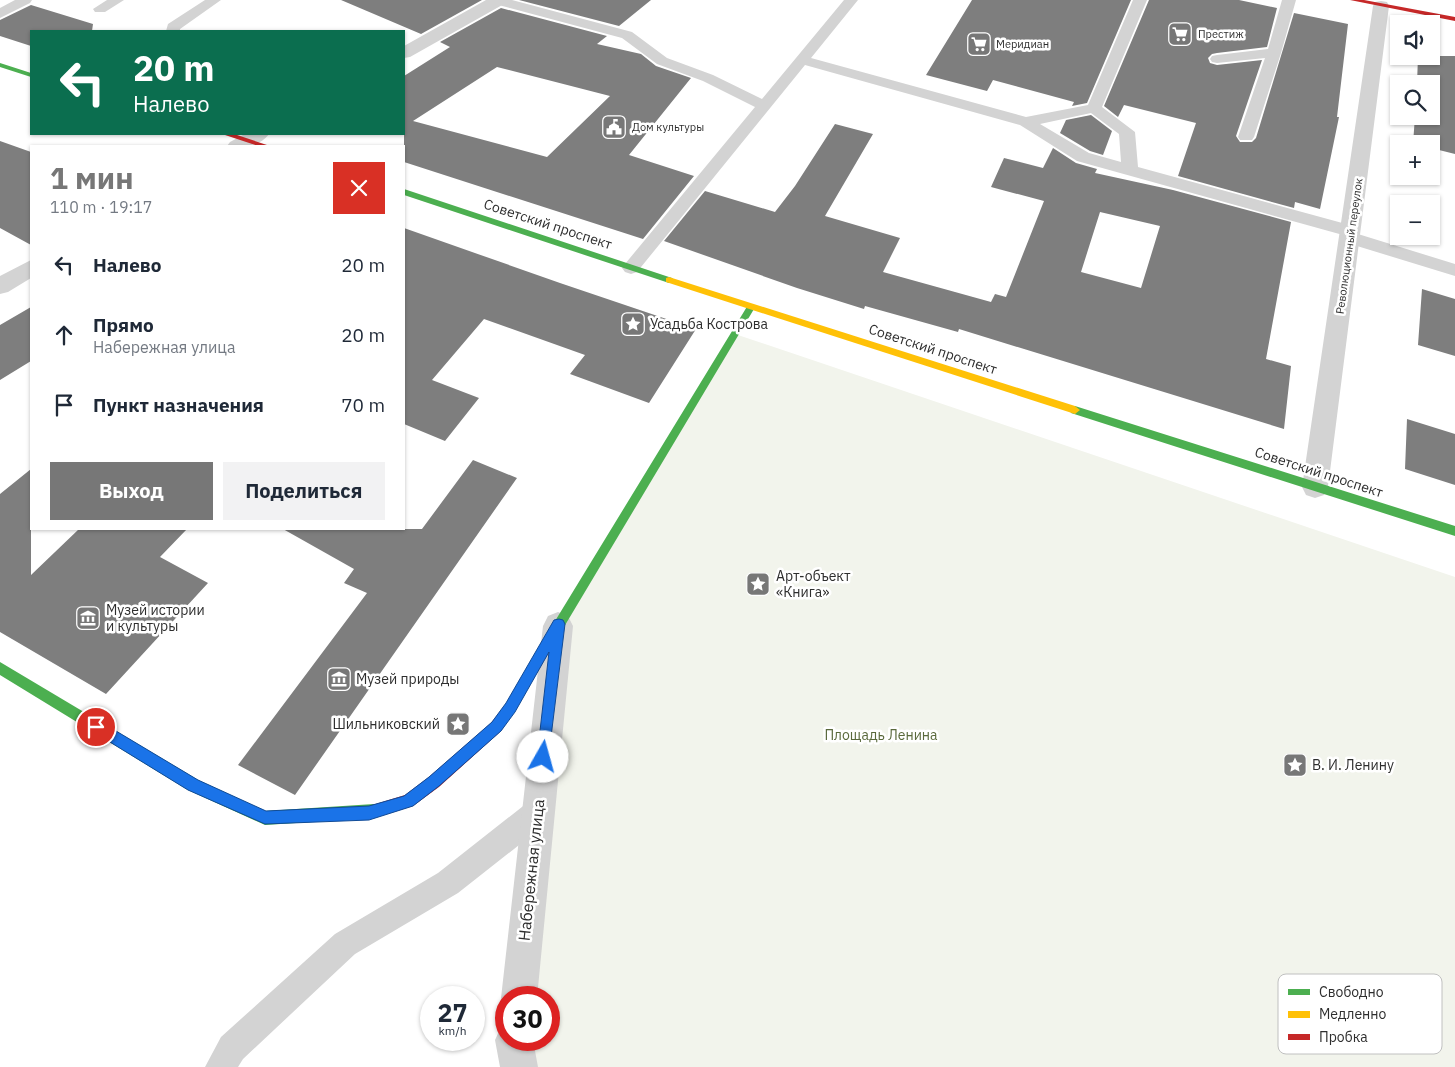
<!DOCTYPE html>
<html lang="ru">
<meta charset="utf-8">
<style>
body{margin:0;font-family:"IBM Plex Sans",sans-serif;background:#f2f2f3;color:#1f2937;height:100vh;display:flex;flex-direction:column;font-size:19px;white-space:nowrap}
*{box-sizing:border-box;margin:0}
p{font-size:16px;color:#747a83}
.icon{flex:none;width:28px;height:28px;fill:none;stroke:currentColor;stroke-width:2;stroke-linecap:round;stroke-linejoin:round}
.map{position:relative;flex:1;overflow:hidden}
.sheet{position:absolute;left:30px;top:145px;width:375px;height:385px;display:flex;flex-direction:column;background:#fff;border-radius:0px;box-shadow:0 1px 4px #0004}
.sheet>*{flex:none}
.top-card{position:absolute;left:30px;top:30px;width:375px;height:105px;border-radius:0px;box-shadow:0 1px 4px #0004;background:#0b6e4f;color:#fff;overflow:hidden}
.tools{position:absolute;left:1390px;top:15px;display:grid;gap:10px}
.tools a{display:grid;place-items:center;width:50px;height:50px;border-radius:0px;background:#fff;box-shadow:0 1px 4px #0004;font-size:25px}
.speed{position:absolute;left:420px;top:986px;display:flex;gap:10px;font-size:25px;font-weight:700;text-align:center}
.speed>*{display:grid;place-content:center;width:65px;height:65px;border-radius:50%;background:#fff;box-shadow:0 1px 4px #0004;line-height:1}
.speed small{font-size:12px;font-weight:400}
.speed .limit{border:8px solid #d22;background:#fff;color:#111}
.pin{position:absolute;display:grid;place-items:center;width:42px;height:42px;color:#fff;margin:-21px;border:2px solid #fff;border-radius:50%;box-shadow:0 1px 5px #0007}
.me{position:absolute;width:55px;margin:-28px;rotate:7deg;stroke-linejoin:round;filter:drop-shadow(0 0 4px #0008)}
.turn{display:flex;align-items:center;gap:18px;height:105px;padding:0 20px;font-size:22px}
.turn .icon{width:65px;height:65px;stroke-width:2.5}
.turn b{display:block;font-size:35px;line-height:42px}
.round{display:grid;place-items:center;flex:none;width:52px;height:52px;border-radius:0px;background:#f2f2f3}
.overview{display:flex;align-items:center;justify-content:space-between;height:85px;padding:0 20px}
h1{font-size:30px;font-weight:800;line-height:38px;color:#777}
.primary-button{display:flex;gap:10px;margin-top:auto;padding:10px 20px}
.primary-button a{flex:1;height:58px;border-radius:0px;background:#777;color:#fff;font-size:20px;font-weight:800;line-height:58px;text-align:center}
.primary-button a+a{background:#f2f2f3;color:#1f2937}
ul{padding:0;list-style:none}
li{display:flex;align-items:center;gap:15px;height:70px;padding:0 20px}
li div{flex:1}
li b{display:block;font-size:19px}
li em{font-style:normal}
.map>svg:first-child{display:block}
.green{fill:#f2f4ec}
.building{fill:#7e7e7e;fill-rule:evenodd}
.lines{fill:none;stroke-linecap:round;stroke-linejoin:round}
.lane{fill:#d3d3d3;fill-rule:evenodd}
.street{fill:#d3d3d3;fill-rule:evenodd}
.fast{fill:#4caf50;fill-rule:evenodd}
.slow{fill:#ffc107;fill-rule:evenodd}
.jam{fill:#c62828;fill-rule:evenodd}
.route{fill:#1a73e8;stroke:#114b97}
.labels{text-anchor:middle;stroke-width:5;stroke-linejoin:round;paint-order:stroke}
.far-poi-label{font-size:11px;fill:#2e2e2e;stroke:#fff;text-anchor:start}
.far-street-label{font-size:11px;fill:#2e2e2e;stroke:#fff}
.street-label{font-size:14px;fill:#2e2e2e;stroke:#fff}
.poi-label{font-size:14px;fill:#2e2e2e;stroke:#fff;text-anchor:start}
.park-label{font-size:14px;fill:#5a693c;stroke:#fff}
.near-street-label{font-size:16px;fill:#2e2e2e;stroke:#fff}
.key{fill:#fff;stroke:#c0c0c0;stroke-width:1}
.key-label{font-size:14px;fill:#2e2e2e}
</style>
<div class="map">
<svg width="1455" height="1067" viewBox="0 0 1455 1067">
<rect width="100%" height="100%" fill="#fff"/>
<path class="green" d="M735,334L1455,577V1067H519L514,1040H549V998L519,997L559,624Z"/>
<path class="building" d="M341,0H482L421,34Z
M519,0H651L619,26Z
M972,0H1131L1087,103L1072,106L1074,102L993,80L987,91L926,75Z
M1149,0H1239L1277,8L1267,47L1217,53L1212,54L1208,58L1210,63L1217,65L1262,60L1236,136L1240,142H1252L1256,138L1294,13L1348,24L1337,117H1339L1320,209L1295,202L1294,208L1178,176L1196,123L1124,105L1118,117L1104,106Z
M31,5L93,24L92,31H31V46L0,36V20Z
M501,8L607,36L597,44L641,54L656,66L691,78L629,155L694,176L643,239L404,162V76L450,47L440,42ZM497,67L610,96L547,157L413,121Z
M1418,56H1455V154L1431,148V144H1413L1415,116H1431V84H1417Z
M1091,115L1112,131L1103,155L1090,151L1060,133L1066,120Z
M835,124L873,134L825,216L900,238L883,272L991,302L995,294L1006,297L1044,201L991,187L1004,158L1043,168L1053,148L1076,163L1097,169L1095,173L1173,190L1291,222L1266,359L1291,366L1284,429L959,329L958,332L865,306L864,309L797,288L664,241L705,191L775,212L795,186ZM1100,212L1160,226L1141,288L1081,272Z
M0,141L31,152V245L0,228Z
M404,228L560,283L696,329L649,403L570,374L585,355L484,319L432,380L479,398L445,441L404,424Z
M1422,289L1455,299V356L1418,345Z
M31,307V361L0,380V325Z
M1407,419L1455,434V485L1405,469Z
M473,460L517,478L295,795L238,765L367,593L344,583L354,569L283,529H422Z
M31,469V575L79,529H187L160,557L208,583L106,694L0,632V494Z"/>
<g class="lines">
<path class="lane" d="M15,0H32L30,3L0,18V8Z
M107,0H124L105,12H95L93,9Z
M205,0H221L180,29V31H166L168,24Z
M489,0H512L632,32L667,58L713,75L762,99L844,0H858L811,58L1026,117L1088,105L1133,0H1147L1102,107L1135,132L1138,167L1357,227L1360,231L1358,234L1455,264V276L1344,242L1341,238L1343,235L1077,161L1020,125L805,65L637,272L631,274L625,272L622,268L625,264L755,107L703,81L657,64L622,38L491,3ZM1091,113L1119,134L1121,162L1089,153L1040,124Z
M1282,0H1296L1281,53L1254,137L1252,140H1240L1238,137L1265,58L1217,63L1212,62L1210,59L1212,56L1217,55L1268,49Z
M537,799L547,803L551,813L547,823L458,893L355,954L243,1059L238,1067H205L221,1037L335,934L438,873L527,803Z"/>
<path class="street" d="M486,0H506L504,4L410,57L404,58V46Z
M1381,1L1387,2L1389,6L1328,487L1324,495L1315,498L1306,495L1302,487L1373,6L1375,2Z
M245,134H269C259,148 242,146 227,146L230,142Z
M31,260V278L8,292L0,294V276Z
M558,612L568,616L573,626L537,998H506V1011L501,998L543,626L548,616Z
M506,1024V1040H533L538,1067H500L495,1040L501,1027Z"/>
<path class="fast" d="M0,63L31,73V77L0,67Z
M404,189L672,278L674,280L669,283L666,282L404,195Z
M751,304L754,305V309L549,652L545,654L541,652L539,648L541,644L748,305Z
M1075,406L1455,526V536L1071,413L1070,410L1071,407Z
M0,662L198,780L265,811L374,804L379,806L381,811L379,816L374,818L265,825L188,790L0,675Z"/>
<path class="slow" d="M669,277L1075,406L1080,410L1075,414L666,282V278Z"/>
<path class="jam" d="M1350,0H1364L1455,17V21Z
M222,134H234L270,146H258Z
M545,642L549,644L551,648L549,652L514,712L501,731L439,787L413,806L374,818L369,816L367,811L369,806L405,795L429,777L491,723L506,704L541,644Z"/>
</g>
<path class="route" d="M559,619L563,620L565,624L548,761L543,763L539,761L537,757L549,652L515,712L501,731L439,786L413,806L369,820L265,824L188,790L92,731L90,727L92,722L96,720L101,722L198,780L266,811L369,806L404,796L429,777L492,722L506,703L554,620Z"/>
<defs>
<g id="supermarket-square" transform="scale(1.25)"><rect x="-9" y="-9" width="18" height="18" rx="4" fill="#777" stroke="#fff"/><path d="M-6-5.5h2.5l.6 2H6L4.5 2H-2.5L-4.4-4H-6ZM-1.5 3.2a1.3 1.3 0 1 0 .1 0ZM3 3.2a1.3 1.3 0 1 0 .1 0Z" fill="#fff"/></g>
<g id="civic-square" transform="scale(1.25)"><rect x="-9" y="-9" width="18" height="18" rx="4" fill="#777" stroke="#fff"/><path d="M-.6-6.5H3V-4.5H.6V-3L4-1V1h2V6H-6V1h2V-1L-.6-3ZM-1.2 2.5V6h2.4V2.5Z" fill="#fff"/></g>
<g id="sight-square" transform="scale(1.25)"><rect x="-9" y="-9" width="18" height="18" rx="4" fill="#777" stroke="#fff"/><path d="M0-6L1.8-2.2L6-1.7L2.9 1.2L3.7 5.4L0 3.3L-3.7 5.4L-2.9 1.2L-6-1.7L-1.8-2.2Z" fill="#fff"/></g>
<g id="museum-square" transform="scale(1.25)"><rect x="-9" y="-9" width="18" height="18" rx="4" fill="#777" stroke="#fff"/><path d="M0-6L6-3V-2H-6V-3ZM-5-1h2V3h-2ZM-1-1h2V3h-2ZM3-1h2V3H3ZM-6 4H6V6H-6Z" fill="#fff"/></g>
</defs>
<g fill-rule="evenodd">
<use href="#supermarket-square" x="1180" y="34"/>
<use href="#supermarket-square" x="979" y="44"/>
<use href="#civic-square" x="614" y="127"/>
<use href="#sight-square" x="633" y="324"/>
<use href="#sight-square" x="758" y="584"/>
<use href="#museum-square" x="88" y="618"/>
<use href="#museum-square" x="339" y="679"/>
<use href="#sight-square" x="458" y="724"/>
<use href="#sight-square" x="1295" y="765"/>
</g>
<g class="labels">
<g class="far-poi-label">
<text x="1198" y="38">Престиж</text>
<text x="996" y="48">Меридиан</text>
<text x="632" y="131">Дом культуры</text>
</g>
<g class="far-street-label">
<text transform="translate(1349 246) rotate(-82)" y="4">Революционный переулок</text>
</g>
<g class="street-label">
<text transform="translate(548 224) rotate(18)" y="5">Советский проспект</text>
<text transform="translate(933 349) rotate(18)" y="5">Советский проспект</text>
<text transform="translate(1319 472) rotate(18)" y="5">Советский проспект</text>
</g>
<g class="poi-label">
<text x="650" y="329">Усадьба Кострова</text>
<text x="776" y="581">Арт-объект<tspan x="776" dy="16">«Книга»</tspan></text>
<text x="106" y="615">Музей истории<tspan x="106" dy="16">и культуры</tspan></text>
<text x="356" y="684">Музей природы</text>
<text x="440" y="729" text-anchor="end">Шильниковский</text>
<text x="1312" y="770">В. И. Ленину</text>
</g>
<g class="park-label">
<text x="881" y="740">Площадь Ленина</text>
</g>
<g class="near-street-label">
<text transform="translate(531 870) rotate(-84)" y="6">Набережная улица</text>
</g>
</g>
<rect x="1278" y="974" width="164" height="80" rx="8" class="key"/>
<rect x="1288" y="989" width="22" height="6" fill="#4caf50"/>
<rect x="1288" y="1011" width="22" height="7" fill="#ffc107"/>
<rect x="1288" y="1034" width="22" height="6" fill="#c62828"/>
<g class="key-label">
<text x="1319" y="997">Свободно</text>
<text x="1319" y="1019">Медленно</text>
<text x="1319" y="1042">Пробка</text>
</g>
</svg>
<div class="tools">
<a><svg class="icon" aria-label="sound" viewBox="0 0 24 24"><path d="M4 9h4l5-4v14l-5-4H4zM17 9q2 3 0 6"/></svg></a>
<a><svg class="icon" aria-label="search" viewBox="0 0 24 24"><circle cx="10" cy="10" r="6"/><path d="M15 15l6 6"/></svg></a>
<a>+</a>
<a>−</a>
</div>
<div class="speed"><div>27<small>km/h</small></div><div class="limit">30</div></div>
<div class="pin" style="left:96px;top:727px;background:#d93025"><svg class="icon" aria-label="arrive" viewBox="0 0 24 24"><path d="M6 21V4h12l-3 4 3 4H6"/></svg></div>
<svg class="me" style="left:543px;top:757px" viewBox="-20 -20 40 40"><circle r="19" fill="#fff"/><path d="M0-13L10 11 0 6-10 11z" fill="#1a73e8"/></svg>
<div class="top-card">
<div class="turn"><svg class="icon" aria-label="left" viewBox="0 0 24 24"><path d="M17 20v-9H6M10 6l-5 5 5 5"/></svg><div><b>20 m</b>Налево</div></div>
</div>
<section class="sheet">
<div class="overview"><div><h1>1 мин</h1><p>110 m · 19:17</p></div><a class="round" style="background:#d93025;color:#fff"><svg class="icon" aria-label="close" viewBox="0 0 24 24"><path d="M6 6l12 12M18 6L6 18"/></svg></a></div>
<ul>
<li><svg class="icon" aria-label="left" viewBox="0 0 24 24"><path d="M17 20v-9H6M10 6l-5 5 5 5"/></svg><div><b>Налево</b></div><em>20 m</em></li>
<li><svg class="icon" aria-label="ahead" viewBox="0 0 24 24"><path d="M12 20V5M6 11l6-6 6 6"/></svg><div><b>Прямо</b><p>Набережная улица</p></div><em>20 m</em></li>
<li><svg class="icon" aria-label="arrive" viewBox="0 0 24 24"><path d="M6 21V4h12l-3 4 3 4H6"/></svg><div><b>Пункт назначения</b></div><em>70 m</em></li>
</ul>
<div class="primary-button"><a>Выход</a><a>Поделиться</a></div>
</section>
</div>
